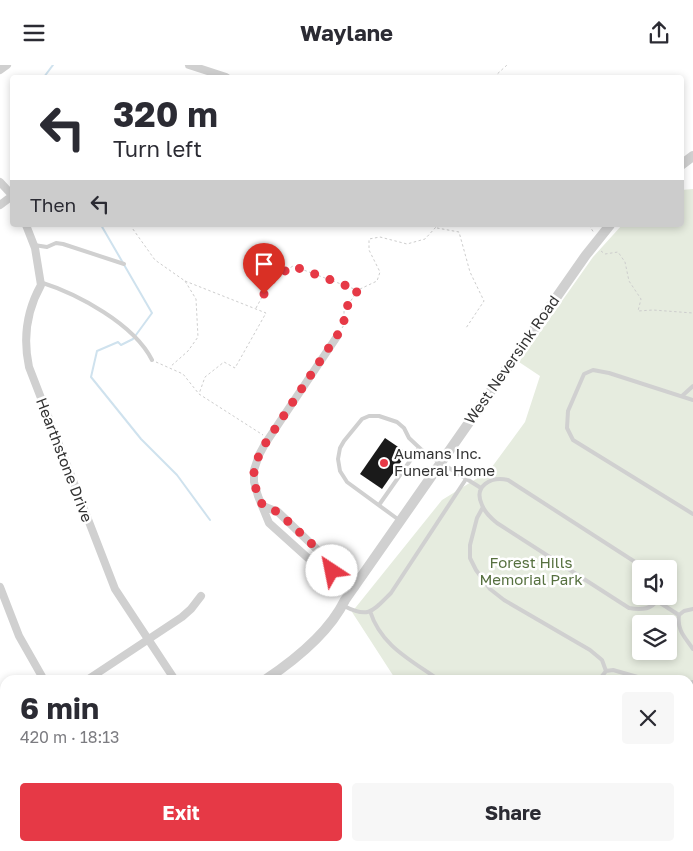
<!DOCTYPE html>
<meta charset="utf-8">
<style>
body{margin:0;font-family:"Golos Text",sans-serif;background:#f7f7f7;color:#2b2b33;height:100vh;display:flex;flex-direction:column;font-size:19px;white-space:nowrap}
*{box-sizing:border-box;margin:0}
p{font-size:16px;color:#7c7c81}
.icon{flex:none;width:28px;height:28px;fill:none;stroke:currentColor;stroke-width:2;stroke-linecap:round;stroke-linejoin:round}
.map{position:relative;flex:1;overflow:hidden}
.drawer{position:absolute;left:0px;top:610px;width:694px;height:176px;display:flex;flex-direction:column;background:#fff;border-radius:15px 15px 0 0;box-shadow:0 2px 8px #0003}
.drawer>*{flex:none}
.hud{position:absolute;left:10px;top:10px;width:674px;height:152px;border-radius:5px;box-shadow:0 2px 8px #0003;background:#fff;color:#2b2b33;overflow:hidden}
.controls{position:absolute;left:632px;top:495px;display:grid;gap:10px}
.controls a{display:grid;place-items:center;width:45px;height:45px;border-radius:5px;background:#fff;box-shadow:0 2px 8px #0003;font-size:25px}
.pin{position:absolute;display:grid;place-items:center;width:42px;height:42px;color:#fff;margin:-51px -21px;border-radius:50% 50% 50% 0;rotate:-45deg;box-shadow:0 0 5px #0007}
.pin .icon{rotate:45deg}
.me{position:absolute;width:55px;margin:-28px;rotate:326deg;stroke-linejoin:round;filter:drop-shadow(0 0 4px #0008)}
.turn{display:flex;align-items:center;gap:18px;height:105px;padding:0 20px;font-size:22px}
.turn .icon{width:65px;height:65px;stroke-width:2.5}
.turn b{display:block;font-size:35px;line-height:42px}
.then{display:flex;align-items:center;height:48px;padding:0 20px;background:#0003;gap:10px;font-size:19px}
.round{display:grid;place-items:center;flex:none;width:52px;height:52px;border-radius:5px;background:#f7f7f7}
.headline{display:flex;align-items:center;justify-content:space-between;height:85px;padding:0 20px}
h1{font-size:30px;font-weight:700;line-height:38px}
.action{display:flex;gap:10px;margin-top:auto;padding:10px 20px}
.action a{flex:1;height:58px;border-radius:5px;background:#e63946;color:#fff;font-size:20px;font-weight:700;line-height:58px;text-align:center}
.action a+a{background:#f7f7f7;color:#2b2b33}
header{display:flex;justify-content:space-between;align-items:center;height:65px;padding:0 20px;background:#fff;font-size:22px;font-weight:700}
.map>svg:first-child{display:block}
.green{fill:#e6ecdf;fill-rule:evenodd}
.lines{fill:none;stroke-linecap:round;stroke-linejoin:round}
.stream{stroke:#cfe2ee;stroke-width:2}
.building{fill:#1a1a1a}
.path{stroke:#cdcdcd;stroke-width:1;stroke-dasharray:2.5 2.5;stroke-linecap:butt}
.service{stroke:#d0d0d0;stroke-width:4}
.minor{stroke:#d0d0d0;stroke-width:8}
.tertiary{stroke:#d0d0d0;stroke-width:10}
.route{stroke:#e63946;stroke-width:9;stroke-dasharray:0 16.2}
.poi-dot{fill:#e63946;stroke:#fff;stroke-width:2}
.labels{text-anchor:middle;stroke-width:5;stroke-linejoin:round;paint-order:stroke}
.street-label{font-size:15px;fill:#333;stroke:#fff}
.poi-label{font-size:15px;fill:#333;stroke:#fff;text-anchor:start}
.park-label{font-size:15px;fill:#56703f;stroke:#fff}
</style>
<header><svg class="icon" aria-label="menu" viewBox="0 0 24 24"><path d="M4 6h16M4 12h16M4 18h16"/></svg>Waylane<svg class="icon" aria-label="share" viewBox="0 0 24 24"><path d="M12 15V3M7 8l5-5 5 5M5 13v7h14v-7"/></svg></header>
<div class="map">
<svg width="693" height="786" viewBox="0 0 693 786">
<rect width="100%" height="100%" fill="#fff"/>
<path class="green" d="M693,124V786H603L593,781H689V615H396L352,547L442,435L489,406L525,357L540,311L519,297L593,192L622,160H681V125ZM641,504H669V531H641ZM641,559H669V586H641Z
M149,781H251L248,786H142Z
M288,781H451L455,786H293Z"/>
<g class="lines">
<path class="stream" d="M44,12L53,0
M101,160L152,248L133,274L121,280L118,277L97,286L91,312L141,374L177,410L210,455"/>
</g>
<path class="building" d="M385,373L407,388L382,424L360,409Z"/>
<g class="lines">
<path class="path" d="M494,12L507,0
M130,160L155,195L185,216L196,234L198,272L188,286L170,302
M589,160L594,168
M437,163L459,167L470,207L484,236L466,263
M601,186L605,189L618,187L625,197L629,216L641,234L638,246L653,245L693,248
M185,216L266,248L235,303L224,297L205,312L199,329
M256,243L272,214L293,201L357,225
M342,263L344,260V246L358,225L377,216L380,207L369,185V174L380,172L407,179L425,174L436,162L435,160
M156,297L183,309L199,329L263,370"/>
<path class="service" d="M34,180L47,182L56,178L63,179L124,199
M40,217C78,229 134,259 152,295
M682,331L693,321
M693,335L609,308L593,305L584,309L568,346L567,363L573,375L693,449
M379,440L419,383
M483,442L477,453L470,480V493L476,505L490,524L504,535L590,585L602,595L606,606
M399,455L347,417L340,406L338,394L340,383L344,376L362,354L369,351H379L397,357L404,363L409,373L425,388L481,423
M646,504L508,415C491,411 473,421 482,440C485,448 491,453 497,458L629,543C640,545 655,545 658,531
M657,536L679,550
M344,541C369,554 373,546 391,528L466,414
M693,544L684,546L679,550C677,565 684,571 693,584
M370,546C381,581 411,595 439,615
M599,615L606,606L613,605L648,615
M689,618L693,617
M689,749H693
M284,781L290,786
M446,781L449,785"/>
<path class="minor" d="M189,0L226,12
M0,5L7,0
M0,117L12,130
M0,140L12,131
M26,160L35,183L41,220C27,245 23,274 29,302L115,524L175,615
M263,441L278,447L329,496L332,506L319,503L269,458L258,431L254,417V405L259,390L265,379L338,270
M332,506L355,522
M0,522L19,571L44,615
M87,615L182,552L191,544L201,531
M0,674L5,671
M571,781L583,786"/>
<path class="tertiary" d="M681,100L693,91
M265,615C295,595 329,568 345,535L586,190L610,160
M12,786L19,781"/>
</g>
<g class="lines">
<path class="route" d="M264,229L272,214L293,201L358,225L344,246V260L265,379L259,390L254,405V417L258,431L263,441L278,447L330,496L332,506"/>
</g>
<circle class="poi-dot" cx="384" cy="398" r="5"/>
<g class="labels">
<g class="street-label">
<text transform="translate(512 295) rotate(-55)" y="5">West Neversink Road</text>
<text transform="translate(64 395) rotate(69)" y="5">Hearthstone Drive</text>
</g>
<g class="poi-label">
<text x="394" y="394">Aumans Inc.<tspan x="394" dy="17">Funeral Home</tspan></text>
</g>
<g class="park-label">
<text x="531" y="503">Forest Hills<tspan x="531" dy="17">Memorial Park</tspan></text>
</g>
</g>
</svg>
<div class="controls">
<a><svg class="icon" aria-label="sound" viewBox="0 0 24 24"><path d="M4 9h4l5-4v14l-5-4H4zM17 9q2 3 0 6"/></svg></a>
<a><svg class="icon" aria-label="layers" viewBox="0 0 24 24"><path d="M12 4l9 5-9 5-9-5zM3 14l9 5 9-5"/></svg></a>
</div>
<div class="pin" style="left:264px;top:229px;background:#d93025"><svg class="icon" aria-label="arrive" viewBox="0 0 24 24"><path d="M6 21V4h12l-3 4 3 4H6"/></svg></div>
<svg class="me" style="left:332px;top:506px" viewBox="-20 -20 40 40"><circle r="19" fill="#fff"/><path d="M0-13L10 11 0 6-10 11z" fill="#e63946"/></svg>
<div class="hud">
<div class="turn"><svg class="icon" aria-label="left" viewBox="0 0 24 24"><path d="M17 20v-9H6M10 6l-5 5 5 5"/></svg><div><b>320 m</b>Turn left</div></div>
<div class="then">Then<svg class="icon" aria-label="left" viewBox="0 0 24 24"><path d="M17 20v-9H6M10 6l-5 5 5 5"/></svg></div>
</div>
<section class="drawer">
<div class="headline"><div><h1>6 min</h1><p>420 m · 18:13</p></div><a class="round"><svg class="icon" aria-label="close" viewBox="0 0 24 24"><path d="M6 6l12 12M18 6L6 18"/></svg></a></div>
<div class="action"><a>Exit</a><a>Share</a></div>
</section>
</div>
